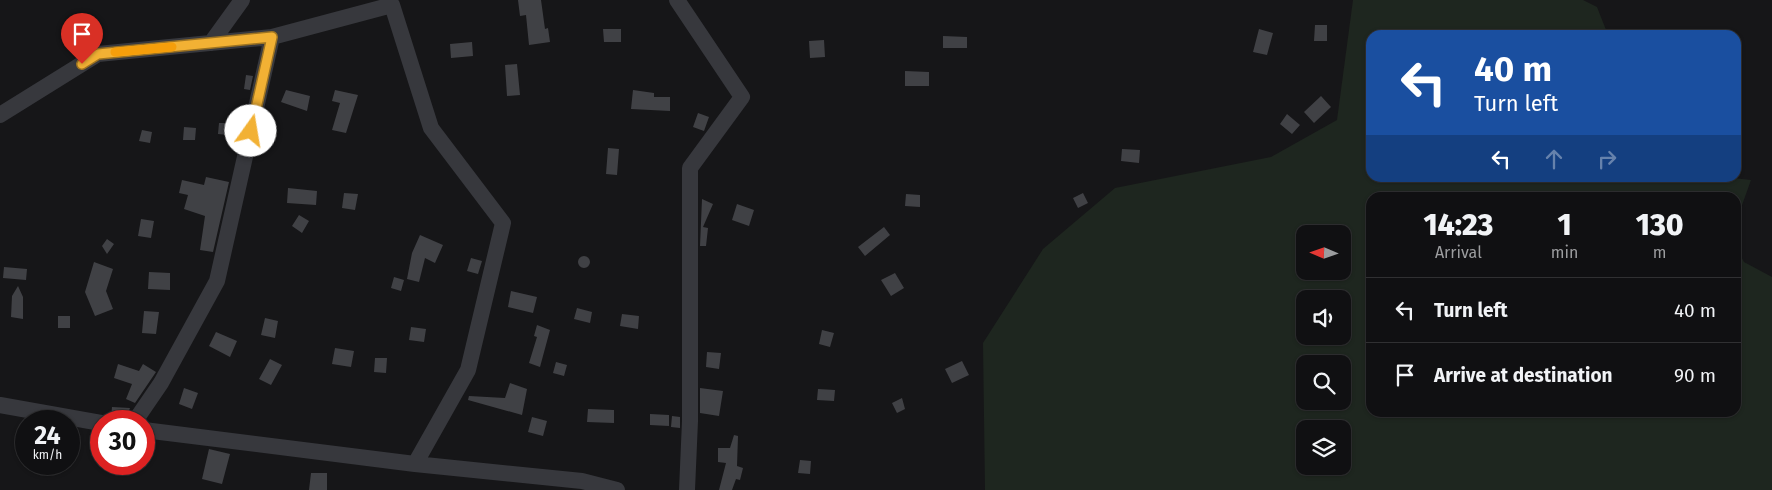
<!DOCTYPE html>
<style>
body{margin:0;font-family:"Fira Sans",sans-serif;background:#1e1e20;color:#f1f3f6;height:100vh;display:flex;flex-direction:column;font-size:19px;white-space:nowrap}
*{box-sizing:border-box;margin:0}
p{font-size:16px;color:#9c9d9f}
.icon{flex:none;width:28px;height:28px;fill:none;stroke:currentColor;stroke-width:2;stroke-linecap:round;stroke-linejoin:round}
.map{position:relative;flex:1;overflow:hidden}
.panel{position:absolute;left:1366px;top:192px;width:375px;height:225px;display:flex;flex-direction:column;background:#101012;border-radius:15px;box-shadow:0 1px 4px #0004,0 0 0 1px #303032}
.panel>*{flex:none}
.guide{position:absolute;left:1366px;top:30px;width:375px;height:152px;border-radius:15px;box-shadow:0 1px 4px #0004,0 0 0 1px #303032;background:#1a4fa0;color:#fff;overflow:hidden}
.needle{width:32px;rotate:272deg}
.buttons{position:absolute;left:1296px;top:225px;display:grid;gap:10px}
.buttons a{display:grid;place-items:center;width:55px;height:55px;border-radius:10px;background:#101012;box-shadow:0 1px 4px #0004,0 0 0 1px #303032;font-size:25px}
.speed{position:absolute;left:15px;top:410px;display:flex;gap:10px;font-size:25px;font-weight:700;text-align:center}
.speed>*{display:grid;place-content:center;width:65px;height:65px;border-radius:50%;background:#101012;box-shadow:0 1px 4px #0004,0 0 0 1px #303032;line-height:1}
.speed small{font-size:12px;font-weight:400}
.speed .limit{border:8px solid #d22;background:#fff;color:#111}
.pin{position:absolute;display:grid;place-items:center;width:42px;height:42px;color:#fff;margin:-51px -21px;border-radius:50% 50% 50% 0;rotate:-45deg;box-shadow:0 0 5px #0007}
.pin .icon{rotate:45deg}
.me{position:absolute;width:55px;margin:-28px;rotate:13deg;stroke-linejoin:round;filter:drop-shadow(0 0 4px #0008)}
.turn{display:flex;align-items:center;gap:18px;height:105px;padding:0 25px;font-size:22px}
.turn .icon{width:65px;height:65px;stroke-width:2.5}
.turn b{display:block;font-size:35px;line-height:42px}
.lanes{display:flex;align-items:center;height:48px;padding:0 25px;background:#0003;justify-content:center;gap:25px;direction:ltr}
.lanes .off{opacity:.35}
.eta{display:flex;justify-content:space-evenly;align-items:center;height:85px;text-align:center}
.eta b{font-size:30px;font-weight:800;line-height:35px}
ul{padding:0;list-style:none}
li{display:flex;align-items:center;gap:15px;height:65px;padding:0 25px;border-top:1px solid #303032}
li div{flex:1}
li b{display:block;font-size:19px}
li em{font-style:normal}
.map>svg:first-child{display:block}
.green{fill:#1e261f;fill-rule:evenodd}
.building{fill:#404145}
.lines{fill:none;stroke-linecap:round;stroke-linejoin:round}
.minor{stroke:#37383d;stroke-width:16}
.route-casing{stroke:#9d7322;stroke-width:12}
.route{stroke:#f2b134;stroke-width:9}
.slow{stroke:#f59e0b;stroke-width:9}
</style>
<div class="map">
<svg width="1772" height="490" viewBox="0 0 1772 490">
<rect width="100%" height="100%" fill="#161618"/>
<path class="green" d="M1353,0H1583L1597,7L1608,35H1371V178H1733L1751,180L1736,222V198H1371V412H1736V247L1744,262L1772,277V490H985L983,343L1043,249L1115,188L1271,157L1337,120ZM1305,234H1342V271H1305ZM1305,299H1342V336H1305ZM1305,364H1342V401H1305ZM1305,429H1342V466H1305Z"/>
<path class="building" d="M518,0H541L545,29L548,28L550,42L529,45L526,15L520,16Z
M1315,25H1327V41H1314Z
M603,29H621V42H604Z
M1259,29L1273,33L1267,55L1253,52Z
M943,36L967,37V48H943Z
M824,40L825,57L810,58L809,41Z
M472,42L473,56L451,58L450,44Z
M517,64L520,95L507,96L505,65Z
M905,71L929,72V86H905Z
M246,75L253,76L250,90L244,89Z
M286,90L310,96L307,111L281,102Z
M335,90L358,95L346,133L332,130L340,103L332,101Z
M633,90L654,93V97H670V111L631,109Z
M1321,96L1331,107L1314,123L1304,112Z
M698,113L709,117L704,131L693,127Z
M1287,114L1300,125L1292,134L1280,124Z
M227,118L240,119L239,124L242,125L239,136L218,134L219,123H226Z
M184,127L196,128L195,140H183Z
M142,130L152,132L150,143L139,141Z
M608,148L619,149L617,175L606,174Z
M1122,149L1140,150L1139,163L1121,161Z
M206,177L229,182L213,252L200,250L205,216L184,209L188,195L179,193L182,180L204,185Z
M288,188L317,191L316,205L287,203Z
M344,193L358,194L355,210L342,208Z
M1083,193L1088,203L1078,208L1073,198Z
M906,194L920,195V207L905,206Z
M702,199L713,204L703,227L708,228L706,246H700Z
M737,204L754,210L749,226L732,220Z
M299,215L309,221L302,233L292,226Z
M141,219L154,221L151,238L138,236Z
M884,227L890,235L865,256L858,247Z
M420,235L443,245L435,263L425,258L419,282L407,279L412,253Z
M107,239L114,244L107,254L102,246Z
M578 262a6 6 0 1 1 12 0a6 6 0 1 1-12 0Z
M471,258L482,261L478,274L467,271Z
M94,262L113,269L106,291L113,309L95,316L85,292Z
M4,267L27,269L26,280L3,278Z
M149,272L170,273V290L148,289Z
M895,273L904,288L891,296L881,280Z
M394,277L404,280L401,291L391,288Z
M18,286L23,297V319L11,317L12,296Z
M511,291L537,297L533,313L508,307Z
M577,308L592,312L590,323L574,319Z
M144,311L159,312L156,334L142,333Z
M622,314L639,316L638,329L620,326Z
M58,316H70V328H58Z
M265,318L278,321L275,338L261,335Z
M537,325L550,330L540,367L529,363L537,337L534,336Z
M411,327L426,329L424,342L409,340Z
M822,330L834,333L830,347L819,344Z
M216,332L237,341L230,357L209,346Z
M335,348L354,351L351,367L332,364Z
M707,352L721,353L719,369L706,367Z
M375,358H387L386,373L374,372Z
M270,359L282,365L271,385L259,379Z
M962,361L969,375L952,383L945,369Z
M556,362L567,365L564,376L553,373Z
M118,364L139,371L143,364L156,372L135,403L126,399L132,384L114,378Z
M510,383L527,389L522,415L468,400L469,396L505,398Z
M184,388L198,393L192,409L179,404Z
M700,388L723,391L719,416L700,413Z
M818,389L835,390L834,401L817,400Z
M902,398L905,409L897,413L892,403Z
M112,407L130,408L125,420L111,418Z
M588,409L614,410V423L587,422Z
M650,414L669,415V426L650,425Z
M672,416L680,417V428L671,427Z
M532,417L547,421L543,436L528,432Z
M734,435L738,436L737,466L743,468L740,480L736,479L732,490H719L726,463L718,462V448H730Z
M209,449L230,454L222,484L202,479Z
M800,460L811,461L810,474L798,473Z
M311,473H327V490H309Z"/>
<g class="lines">
<path class="minor" d="M677,0L742,97L690,168V421L687,490
M211,43L242,0
M0,115L98,54L272,37L392,5L431,128L503,223L468,370L415,464
M0,405L101,423
M135,421L161,383L217,281L272,37
M144,430L415,464L582,481L617,490"/>
</g>
<g class="lines">
<g class="route-casing">
<path id="route" d="M82,64L98,54L272,37L251,131"/>
</g>
<use href="#route" class="route"/>
<path class="slow" d="M115,52L172,47"/>
</g>
</svg>
<div class="buttons">
<a><svg class="needle" viewBox="-14 -14 28 28"><path d="M0-13l5 13h-10z" fill="#e53935"/><path d="M0 13l5-13h-10z" fill="#9c9d9f"/></svg></a>
<a><svg class="icon" aria-label="sound" viewBox="0 0 24 24"><path d="M4 9h4l5-4v14l-5-4H4zM17 9q2 3 0 6"/></svg></a>
<a><svg class="icon" aria-label="search" viewBox="0 0 24 24"><circle cx="10" cy="10" r="6"/><path d="M15 15l6 6"/></svg></a>
<a><svg class="icon" aria-label="layers" viewBox="0 0 24 24"><path d="M12 4l9 5-9 5-9-5zM3 14l9 5 9-5"/></svg></a>
</div>
<div class="speed"><div>24<small>km/h</small></div><div class="limit">30</div></div>
<div class="pin" style="left:82px;top:64px;background:#d93025"><svg class="icon" aria-label="arrive" viewBox="0 0 24 24"><path d="M6 21V4h12l-3 4 3 4H6"/></svg></div>
<svg class="me" style="left:251px;top:131px" viewBox="-20 -20 40 40"><circle r="19" fill="#fff"/><path d="M0-13L10 11 0 6-10 11z" fill="#f2b134"/></svg>
<div class="guide">
<div class="turn"><svg class="icon" aria-label="left" viewBox="0 0 24 24"><path d="M17 20v-9H6M10 6l-5 5 5 5"/></svg><div><b>40 m</b>Turn left</div></div>
<div class="lanes"><svg class="icon" aria-label="left" viewBox="0 0 24 24"><path d="M17 20v-9H6M10 6l-5 5 5 5"/></svg><svg class="icon off" aria-label="ahead" viewBox="0 0 24 24"><path d="M12 20V5M6 11l6-6 6 6"/></svg><svg class="icon off" aria-label="right" viewBox="0 0 24 24"><path d="M7 20v-9h11M14 6l5 5-5 5"/></svg></div>
</div>
<section class="panel">
<div class="eta">
<div><b>14:23</b><p>Arrival</p></div>
<div><b>1</b><p>min</p></div>
<div><b>130</b><p>m</p></div>
</div>
<ul>
<li><svg class="icon" aria-label="left" viewBox="0 0 24 24"><path d="M17 20v-9H6M10 6l-5 5 5 5"/></svg><div><b>Turn left</b></div><em>40 m</em></li>
<li><svg class="icon" aria-label="arrive" viewBox="0 0 24 24"><path d="M6 21V4h12l-3 4 3 4H6"/></svg><div><b>Arrive at destination</b></div><em>90 m</em></li>
</ul>
</section>
</div>
